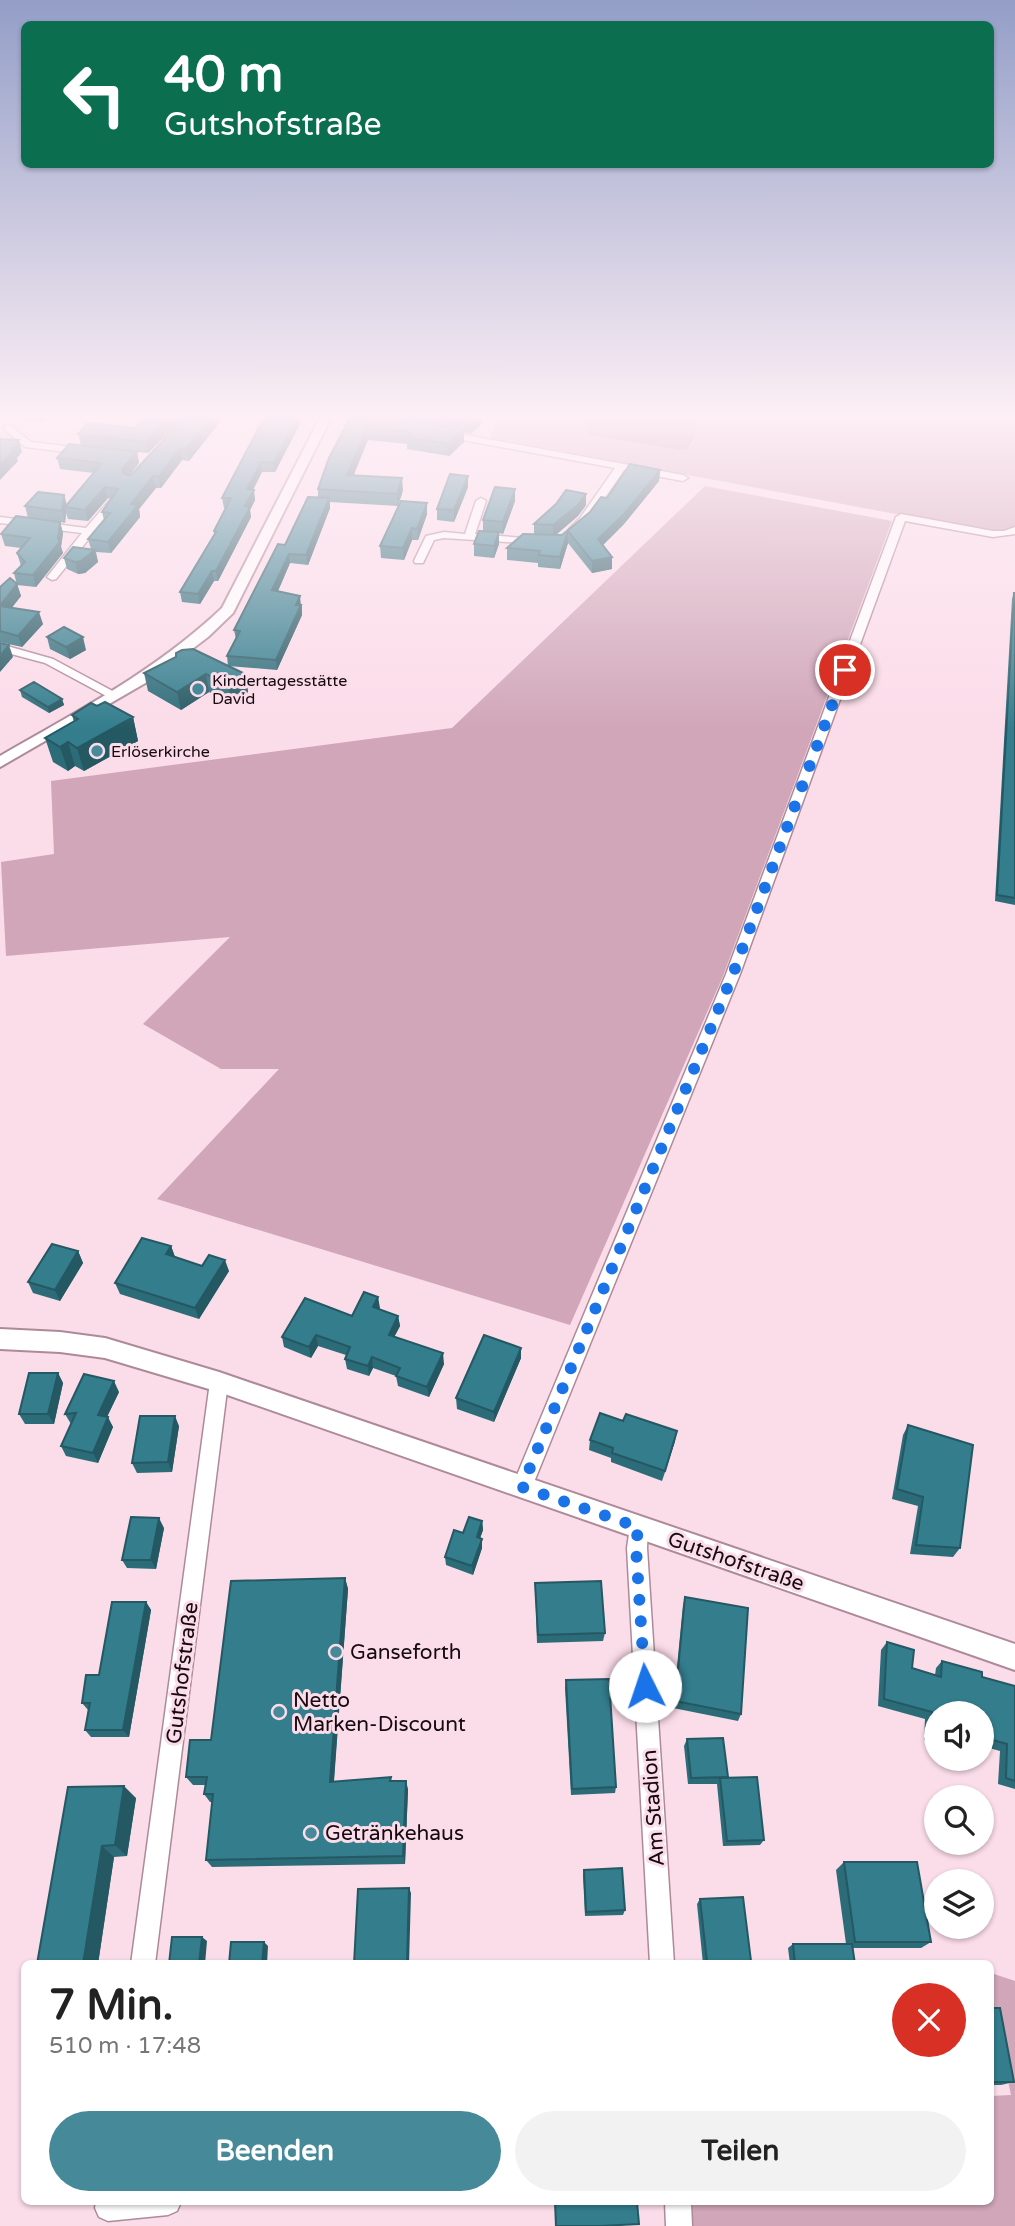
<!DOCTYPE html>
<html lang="de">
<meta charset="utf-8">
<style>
body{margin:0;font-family:"Varela Round",sans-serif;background:#f2f2f2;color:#222;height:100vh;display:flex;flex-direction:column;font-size:26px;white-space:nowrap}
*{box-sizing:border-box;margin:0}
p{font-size:23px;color:#767676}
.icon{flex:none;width:38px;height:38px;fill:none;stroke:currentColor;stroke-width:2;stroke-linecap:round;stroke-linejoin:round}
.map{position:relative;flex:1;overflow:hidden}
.details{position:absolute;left:21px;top:1960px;width:973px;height:245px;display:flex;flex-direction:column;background:#fff;border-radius:10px;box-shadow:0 2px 5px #0004}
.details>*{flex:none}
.top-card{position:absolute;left:21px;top:21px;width:973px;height:147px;border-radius:10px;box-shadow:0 2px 5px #0004;background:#0b6e4f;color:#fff;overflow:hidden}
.tools{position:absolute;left:924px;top:1701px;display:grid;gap:14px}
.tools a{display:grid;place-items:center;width:70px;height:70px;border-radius:50%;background:#fff;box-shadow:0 2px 5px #0004;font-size:35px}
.pin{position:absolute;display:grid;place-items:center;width:60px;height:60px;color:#fff;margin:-30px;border:4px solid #fff;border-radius:50%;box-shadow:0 2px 7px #0007}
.me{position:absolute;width:77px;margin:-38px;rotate:356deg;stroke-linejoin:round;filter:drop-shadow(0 0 5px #0008)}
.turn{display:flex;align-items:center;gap:24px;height:147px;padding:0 28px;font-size:32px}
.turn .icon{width:91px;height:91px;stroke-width:2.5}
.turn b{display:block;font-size:49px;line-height:60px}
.round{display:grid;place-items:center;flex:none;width:74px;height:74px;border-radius:37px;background:#f2f2f2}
.headline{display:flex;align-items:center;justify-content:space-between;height:119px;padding:0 28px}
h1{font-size:42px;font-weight:800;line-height:52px}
.primary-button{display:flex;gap:14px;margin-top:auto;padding:14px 28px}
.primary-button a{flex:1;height:80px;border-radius:42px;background:#468a99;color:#fff;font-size:28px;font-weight:800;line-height:80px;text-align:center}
.primary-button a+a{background:#f2f2f2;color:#222}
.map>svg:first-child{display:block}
.green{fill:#d0a6b8}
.water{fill:#b47c95}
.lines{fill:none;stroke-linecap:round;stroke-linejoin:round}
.minor-casing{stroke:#ae8a99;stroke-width:3}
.tertiary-casing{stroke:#ae8a99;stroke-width:4}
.minor{fill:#fff;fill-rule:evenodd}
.tertiary{fill:#fff;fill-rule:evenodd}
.wall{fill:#2c6c79;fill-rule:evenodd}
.shaded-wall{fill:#245863}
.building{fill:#337d8d;stroke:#245863;stroke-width:2}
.route{stroke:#1a73e8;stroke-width:12;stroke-dasharray:0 21.6}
.poi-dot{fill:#468a99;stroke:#fbdce9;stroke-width:2.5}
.labels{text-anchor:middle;stroke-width:6;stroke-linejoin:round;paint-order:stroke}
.far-poi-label{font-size:16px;fill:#160a10;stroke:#fbdce9;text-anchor:start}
.near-street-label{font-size:21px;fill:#160a10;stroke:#fbdce9}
.near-poi-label{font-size:21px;fill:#160a10;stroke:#fbdce9;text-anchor:start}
</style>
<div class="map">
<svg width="1015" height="2226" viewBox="0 0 1015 2226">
<rect width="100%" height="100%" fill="#fbdce9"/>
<path class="green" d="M497,418H581L593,436L680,450L695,437L698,418H1015V528L1010,531L992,532L490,438Z
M705,486L892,521L723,976L570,1325L157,1199L279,1069H221L143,1024L230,937L6,956L1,862L54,854L51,781L452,728Z
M991,1973L1015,1981V2226H666L664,2202H990L991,2096L1011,2095L991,1998Z"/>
<path class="water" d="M581,418H698L695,437L687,449L680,450L593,436L586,431V423Z"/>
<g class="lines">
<g class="minor-casing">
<path id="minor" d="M5,426H11L31,442L83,448L88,451L83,454L25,447L5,430Z
M444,431L683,475L688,478L683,481L624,470L588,522L574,532L569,529L580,518L615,468L441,436V432Z
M481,498L486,501L475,534L536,539L540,540V544L444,538L434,540L423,563H415L414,561L426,536L444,532L465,534L476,501Z
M110,500L119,502L56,579L52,580L47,577L82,533L0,523V517L86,528Z
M901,514L993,531H1004L1015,527V534L993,537L905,521L740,974L532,1487L529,1493L522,1496L515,1493L512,1487L726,974L896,517Z
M0,644L53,659L120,695L118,698H110L45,663L0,651Z
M219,1374L225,1376L228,1382L155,1964H131L210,1382L213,1376Z
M638,1517L645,1520L648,1527L647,1548L674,1964H650L627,1548L631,1520Z
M96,2202H181L177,2211L168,2215L108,2221L99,2217L95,2208Z
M665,2202H691L692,2226H666Z"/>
</g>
<g class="tertiary-casing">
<path id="tertiary" d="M320,418H331L233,613L208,637L154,678L0,767V756C78,711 157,670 222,608Z
M0,1329L60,1332L105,1338L219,1372L1015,1644V1670L219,1392L105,1358L60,1352L0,1349Z"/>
</g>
<use href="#minor" class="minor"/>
<use href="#tertiary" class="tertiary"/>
</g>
<path class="wall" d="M26,418H49L45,422L26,421Z
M155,418H223L189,461L182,460L161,488H156L139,509L140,517L111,553L96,552L98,562L85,573L78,574L67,569L64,558L91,549L88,539L104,520L102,512L111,499L108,498L88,521L68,519L66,513L65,523L60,522L63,533L61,547L63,553L36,587L17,585L14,573L21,566L17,553L21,548L5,546L1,534L28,518L25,506L64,495L67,505L94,473L60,469L57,458L81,445L78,434L136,428ZM182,419L130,476H129L139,463L137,452L148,453Z
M264,418H303L275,472H262L253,490L255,500L250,510L251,517L218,581H214L200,604L182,602L180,592L214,535V531L226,508H224L222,498Z
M350,418H482V423L471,434L464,433V442L449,456L407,449V444L368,440L353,475L403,490L398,506L330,502V508L308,565L290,563L278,591L302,606V615L277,670L228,666L227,656L236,639L234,630L285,545L318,497V489Z
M660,470L659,481L624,524L603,545L612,557V569L592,573L568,543L560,569L538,567V563L507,560V548L534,534V524L586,505L578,516L556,535H562L607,498Z
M468,476V487L454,522L437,520V509Z
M515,501L503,534L499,533V544L494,558L474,556V544L483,531V520Z
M427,503V514L418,540H412L404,560L381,558L380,546Z
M17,584L21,596L11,608L43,624L22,647L0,642V587Z
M1014,593H1015V905L995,901L1012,599Z
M47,637L86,650L70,659L50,649Z
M144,673L245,674L248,692L231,703L209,692L181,710L148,691Z
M20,690L62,699L64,705L49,713L22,697Z
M97,706L133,717L138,741L84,771L75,766L68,771L53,762L45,738L74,722L72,715Z
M171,1246L175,1257L202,1266L229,1271L199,1319L120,1294L115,1283Z
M78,1251L83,1263L60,1301L33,1293L28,1282Z
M378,1297L379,1309L398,1316L400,1326L394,1337L444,1364L429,1397L398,1386L396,1376L373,1368L369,1376L347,1369L345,1359L346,1355L318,1346L311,1358L284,1347L282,1337L352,1316Z
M521,1348V1358L494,1422L457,1409L456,1398Z
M58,1373L63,1383L54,1424H25L19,1414Z
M119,1392L107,1417L113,1427L98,1463L66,1456L61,1446L71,1424L65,1414Z
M908,1425L960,1548L953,1557L910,1554L918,1506L892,1499L903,1435Z
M179,1426L172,1472L137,1473L132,1463Z
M590,1440L675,1441L662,1481L611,1462V1458L589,1450Z
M482,1521L483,1530L480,1538L482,1548L473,1575L446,1565L445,1557Z
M164,1528L156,1569L127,1568L122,1560Z
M345,1578L348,1589L334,1782L391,1781L408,1789L405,1864L212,1867L206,1860L212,1802H210L204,1794L206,1785H193L186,1777L211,1740Z
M535,1583L605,1633L603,1641L537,1643Z
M685,1597L741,1714L738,1721L673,1708L683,1605Z
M146,1602L151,1610L129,1737H91L85,1730L88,1710L82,1703Z
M887,1642L912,1668L935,1675L936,1668L942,1661L982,1677L1015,1686V1789L998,1784L1000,1751L982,1746V1713H936V1744L924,1740L925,1719L878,1706L881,1650Z
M566,1680L616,1787L615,1793L571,1795L565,1688Z
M687,1739L728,1778L764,1840L760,1845L723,1846L717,1784H688L684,1746Z
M68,1787L136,1798L127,1856L114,1857L98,1964H37Z
M844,1862L931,1942L921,1948H853L855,1964H790L788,1948L793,1944H846L836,1870Z
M584,1870L625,1910L623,1915L585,1916L583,1875Z
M700,1899L751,1961L748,1964H703L697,1904Z
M990,2008L1014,2082L1001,2085H990Z"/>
<path class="shaded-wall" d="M169,418L182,419L148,453L146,442Z
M212,418H223L189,461L186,449Z
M297,418H303L275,472L274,463Z
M476,418H482V423L471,434V425Z
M367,428L368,440L349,487L347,475Z
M464,430V442L449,456L448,444Z
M19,440L22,452L17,458L18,461L0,480V465L11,450Z
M180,449L182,460L161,488L158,477Z
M137,452L139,463L125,480L122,469Z
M261,462L262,472L248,499L247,489Z
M660,470L659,481L624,524L597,551L598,539Z
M153,476L156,488L139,509L140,517L111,553L108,542L131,504Z
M468,476V487L454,522V510Z
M402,478L403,490L398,506L397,494Z
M105,487L108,498L88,521L85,510Z
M515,489V501L503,534V522Z
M254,490L255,500L250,510L251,517L218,581L216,571L245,506Z
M586,494V505L578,516L553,537V525Z
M64,495L67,507H65L66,513L65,523L62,511Z
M329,498L330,508L308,565L306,555Z
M427,503V514L418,540L417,529Z
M60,522L63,533L61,547L63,553L36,587L33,575L58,539Z
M412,528V540L404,560L403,548Z
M568,531V543L560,569V557Z
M499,532V544L494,558V546Z
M95,550L98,562L85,573L78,574L75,562Z
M289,554L290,563L274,600L272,590Z
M612,557V569L592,573V561Z
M212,571L214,581L200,604L198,594Z
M17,584L21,596L4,618L0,606Z
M300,596L302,615L277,670L276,660L296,605Z
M39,612L43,624L22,647L18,636Z
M83,637L86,650L70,659L66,647Z
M9,645L13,657L0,672V656Z
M206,674L209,692L181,710L177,692Z
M245,674L248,692L231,703L228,685Z
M62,699L64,705L49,713L48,707Z
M133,717L138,741L84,771L77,748Z
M68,742L75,766L68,771L60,747Z
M171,1246L175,1257L166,1254Z
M78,1251L83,1263L60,1301L55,1290Z
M225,1260L229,1271L199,1319L195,1308Z
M378,1297L380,1308L375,1318L373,1307Z
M398,1316L400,1326L390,1345L389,1335Z
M316,1335L318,1346L311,1358L309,1347Z
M521,1348V1358L494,1422V1412Z
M443,1353L444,1364L429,1397L427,1387Z
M372,1357L373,1368L369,1376L368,1366Z
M58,1373L63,1383L54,1424L48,1414Z
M114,1381L119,1392L103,1425L98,1415Z
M175,1416L179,1426L172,1472L168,1462Z
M108,1417L113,1427L98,1463L93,1453Z
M677,1431L675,1441L662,1481Z
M159,1518L164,1528L156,1569L151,1560Z
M482,1521L483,1530L477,1547V1537Z
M482,1539V1548L473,1575L472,1566Z
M345,1578L348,1589L333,1791L330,1782Z
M146,1602L151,1610L129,1737L123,1730Z
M406,1781L408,1789L405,1864L403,1856Z
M124,1786L136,1798L127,1856L115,1845Z
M102,1846L114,1857L98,1964H83Z
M409,1888L411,1893L409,1964H407Z
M202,1937L207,1941L205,1964H199Z
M264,1942L268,1946L267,1964H262Z"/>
<path class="building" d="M155,418H169L146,442L78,434L88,423L136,428L144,419L154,420Z
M184,418H212L186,449H180L158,477L153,476L131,504L138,505L108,542L88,539L110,513L102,512L118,489L105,487L85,510L65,507L102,463L57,458L69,444L137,452L122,469L123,473L130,476Z
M264,418H297L274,463L261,462L247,489L254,490L245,506L250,507L216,571H212L198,594L180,592L216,532L214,531L231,498H222Z
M350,418H401L464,430L448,444L406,437L410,432L367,428L347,475L402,478L397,494L318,489L329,458Z
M434,418H478L471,425Z
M0,439L19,440L11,450H15L0,465Z
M630,464L660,470L625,513L598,539L612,557L592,561L568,531L560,557L539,555L540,551L507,548L523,534L562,535L590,512L601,497L607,498Z
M450,474L468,476L454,510L437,509Z
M495,487L515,489L503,522L483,520Z
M566,490L586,494L579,504L553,525L534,524L556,504Z
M38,492L64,495L62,511L25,506Z
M308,497L329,498L306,555L289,554L272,590L300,596L296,605H301L276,660L227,656L240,631L234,630L278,544L285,545Z
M401,501L427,503L417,529L412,528L403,548L380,546Z
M16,516L60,522L58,539L60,541L33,575L14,573L25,562L17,553L30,538L1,534Z
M479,531L499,532L494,546L474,544Z
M73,547L95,550L81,561L75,562L64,558Z
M10,578L17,584L0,606V587Z
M1014,593H1015V898L997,895Z
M0,606L39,612L18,636L0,631Z
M64,627L83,637L66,647L47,637Z
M0,643L9,645L0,656Z
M193,649L245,674L228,685L206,674L177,692L144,673L176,657V653L182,650Z
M34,682L62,699L48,707L20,690Z
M105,702L133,717L77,748L68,742L60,747L45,738L78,719L72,715L91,703L97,706Z
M142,1238L171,1246L166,1254L202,1266L209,1255L225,1260L195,1308L115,1283Z
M52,1244L78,1251L55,1290L28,1282Z
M364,1292L378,1297L373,1307L398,1316L389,1335L443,1353L427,1387L396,1376L400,1368L372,1357L368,1366L345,1359L350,1347L316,1335L309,1347L282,1337L305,1298L352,1316Z
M484,1335L521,1348L494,1412L456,1398Z
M29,1373H58L48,1414H19Z
M84,1374L114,1381L98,1415L108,1417L93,1453L61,1446L76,1413L65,1414Z
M600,1413L623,1421L626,1414L677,1431L665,1471L612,1453L613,1448L590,1440Z
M140,1416H175L168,1462L132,1463Z
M908,1425L973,1445L960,1548L916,1545L923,1497L897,1489Z
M131,1517L159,1518L151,1560H122Z
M469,1517L482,1521L477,1537L482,1539L472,1566L445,1557L454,1530L463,1533Z
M345,1578L330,1782L391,1777L390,1781H406L403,1856L206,1860L213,1794H204L207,1777H186L190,1740H211L231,1581Z
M601,1581L605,1633L538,1635L535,1583Z
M685,1597L748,1608L741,1714L675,1701Z
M112,1602H146L123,1730H85L90,1703H82L86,1675H99Z
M887,1642L914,1650L912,1668L941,1677L942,1661L982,1672V1677L1015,1686V1781L1006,1778L1007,1744L982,1737V1713H936V1735L930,1733L932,1712L884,1699Z
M609,1679L616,1787L572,1789L566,1680Z
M723,1738L728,1777L691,1778L687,1739Z
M757,1777L764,1840L727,1841L720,1778Z
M124,1786L115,1845L102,1846L83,1964H37L68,1787Z
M844,1862H917L931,1942H855Z
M622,1868L625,1910L586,1912L584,1870Z
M409,1888L407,1964H354L358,1889Z
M743,1897L751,1961L707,1962L700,1899Z
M172,1937H202L199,1964H169Z
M231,1942H264L262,1964H229Z
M793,1944H852L855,1964H795Z
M990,2008H1000L1014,2082H990Z
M555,2202H637L639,2224L601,2226H556Z"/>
<linearGradient id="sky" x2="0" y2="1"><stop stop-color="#939ec7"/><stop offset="0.57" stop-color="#fdeff5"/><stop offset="1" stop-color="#fdeff5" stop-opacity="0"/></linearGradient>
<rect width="1015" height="730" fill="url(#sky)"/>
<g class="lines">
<path class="route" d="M645,1686L636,1548L638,1527L522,1487L733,974L845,670"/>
</g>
<g class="poi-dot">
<circle cx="198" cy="689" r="7"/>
<circle cx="97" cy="751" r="7"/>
<circle cx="336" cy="1652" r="7"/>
<circle cx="279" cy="1712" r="7"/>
<circle cx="311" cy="1833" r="7"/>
</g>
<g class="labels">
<g class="far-poi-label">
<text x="212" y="686">Kindertagesstätte<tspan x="212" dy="18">David</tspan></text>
<text x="111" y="757">Erlöserkirche</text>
</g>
<g class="near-street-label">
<text transform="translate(736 1561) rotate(19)" y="7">Gutshofstraße</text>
<text transform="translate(182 1673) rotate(-83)" y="7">Gutshofstraße</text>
<text transform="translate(653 1808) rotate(-94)" y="7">Am Stadion</text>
</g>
<g class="near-poi-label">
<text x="350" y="1659">Ganseforth</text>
<text x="293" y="1707">Netto<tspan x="293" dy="24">Marken-Discount</tspan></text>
<text x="325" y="1840">Getränkehaus</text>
</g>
</g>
</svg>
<div class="tools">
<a><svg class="icon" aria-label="sound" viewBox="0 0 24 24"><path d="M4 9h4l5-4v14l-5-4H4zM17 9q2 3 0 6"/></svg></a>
<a><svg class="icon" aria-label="search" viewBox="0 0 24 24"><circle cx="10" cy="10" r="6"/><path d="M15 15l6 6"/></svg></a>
<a><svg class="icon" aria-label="layers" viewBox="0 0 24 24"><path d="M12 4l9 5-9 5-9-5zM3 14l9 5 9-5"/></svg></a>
</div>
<div class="pin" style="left:845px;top:670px;background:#d93025"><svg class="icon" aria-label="arrive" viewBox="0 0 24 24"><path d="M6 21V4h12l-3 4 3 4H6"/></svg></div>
<svg class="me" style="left:645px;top:1686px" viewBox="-20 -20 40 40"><circle r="19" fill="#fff"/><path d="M0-13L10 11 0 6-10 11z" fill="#1a73e8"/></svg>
<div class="top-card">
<div class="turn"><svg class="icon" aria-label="left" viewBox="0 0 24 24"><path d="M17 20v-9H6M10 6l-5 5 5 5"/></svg><div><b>40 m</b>Gutshofstraße</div></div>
</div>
<section class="details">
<div class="headline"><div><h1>7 Min.</h1><p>510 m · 17:48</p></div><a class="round" style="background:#d93025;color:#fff"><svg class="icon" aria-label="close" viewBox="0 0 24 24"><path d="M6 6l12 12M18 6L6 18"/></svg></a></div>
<div class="primary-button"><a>Beenden</a><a>Teilen</a></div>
</section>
</div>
